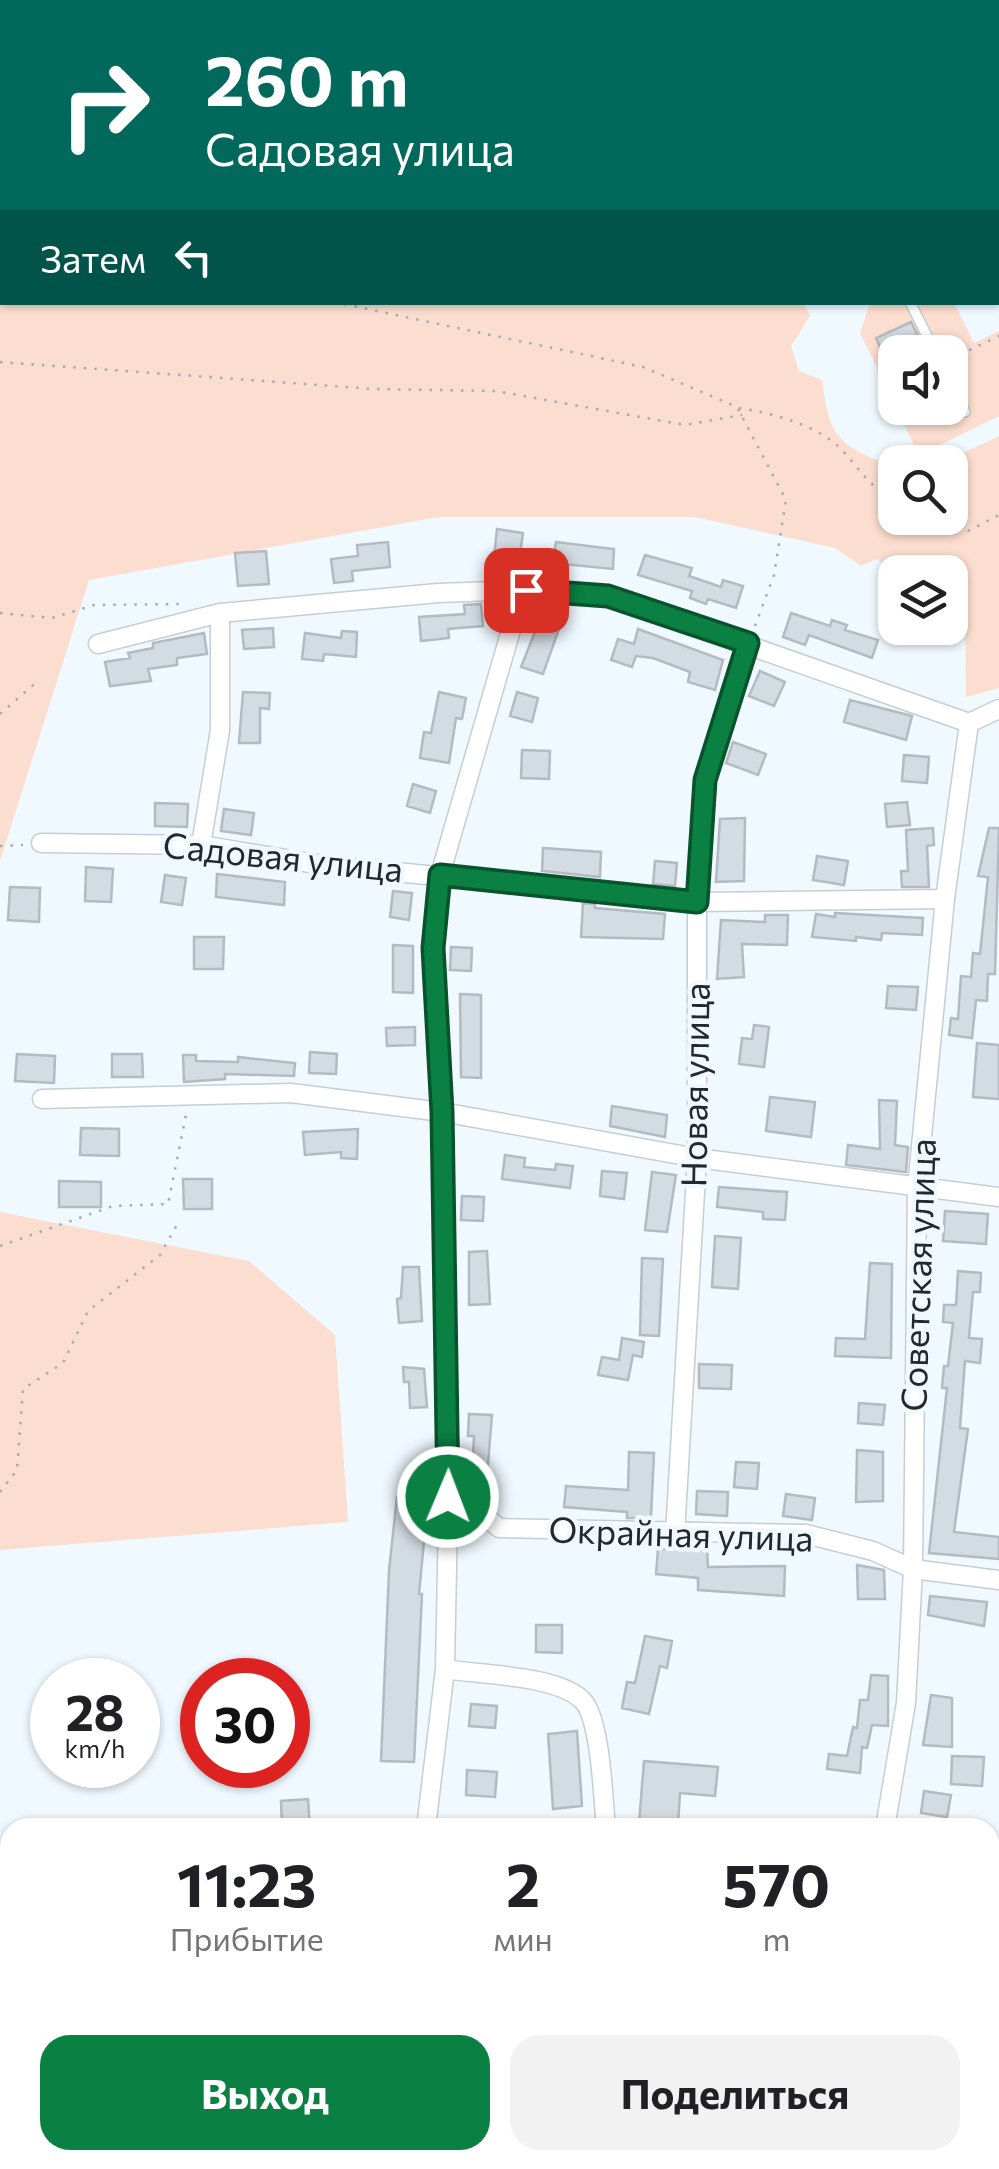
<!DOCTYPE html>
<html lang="ru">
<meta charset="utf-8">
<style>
body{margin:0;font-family:Commissioner,sans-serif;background:#f2f2f2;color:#202124;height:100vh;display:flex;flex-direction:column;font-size:38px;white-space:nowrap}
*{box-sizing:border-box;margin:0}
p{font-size:32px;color:#757577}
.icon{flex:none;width:55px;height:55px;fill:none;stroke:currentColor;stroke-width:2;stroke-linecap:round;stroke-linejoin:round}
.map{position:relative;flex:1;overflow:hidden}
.panel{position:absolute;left:0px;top:1818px;width:1000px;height:352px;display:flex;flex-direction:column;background:#fff;border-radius:30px 30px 0 0;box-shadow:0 2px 8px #0004}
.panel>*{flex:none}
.guide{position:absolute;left:0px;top:0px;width:1000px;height:305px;box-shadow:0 2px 8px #0004;background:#00695c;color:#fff;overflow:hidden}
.buttons{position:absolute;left:878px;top:335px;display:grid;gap:20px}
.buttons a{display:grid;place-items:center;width:90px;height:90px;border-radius:20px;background:#fff;box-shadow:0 2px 8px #0004;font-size:50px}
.speed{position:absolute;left:30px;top:1658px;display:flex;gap:20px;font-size:50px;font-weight:700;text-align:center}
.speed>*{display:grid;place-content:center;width:130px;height:130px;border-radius:50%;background:#fff;box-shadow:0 2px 8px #0004;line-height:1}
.speed small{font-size:25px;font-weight:400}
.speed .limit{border:15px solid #d22;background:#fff;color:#111}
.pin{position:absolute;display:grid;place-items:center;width:85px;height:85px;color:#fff;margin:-42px;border-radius:20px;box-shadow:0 5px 15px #0006}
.me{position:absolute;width:110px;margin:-55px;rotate:1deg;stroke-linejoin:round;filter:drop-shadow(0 0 8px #0008)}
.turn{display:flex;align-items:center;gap:35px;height:210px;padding:0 40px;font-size:45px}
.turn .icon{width:130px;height:130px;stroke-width:2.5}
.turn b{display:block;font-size:70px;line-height:85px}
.then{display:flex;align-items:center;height:95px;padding:0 40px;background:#0003;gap:20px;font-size:38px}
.eta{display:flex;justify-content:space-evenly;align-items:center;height:170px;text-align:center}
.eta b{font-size:60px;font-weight:700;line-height:70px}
.primary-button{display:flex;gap:20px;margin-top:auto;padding:20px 40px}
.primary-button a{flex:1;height:115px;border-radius:30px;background:#0b8043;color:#fff;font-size:40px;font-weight:700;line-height:115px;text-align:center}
.primary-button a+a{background:#f2f2f2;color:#202124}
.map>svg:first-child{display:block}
.green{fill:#fbdecf}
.building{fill:#d3dce2;stroke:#b3bbc1;stroke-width:2.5}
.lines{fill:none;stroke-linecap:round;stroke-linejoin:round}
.lane-casing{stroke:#c5ced4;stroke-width:12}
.street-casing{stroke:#c5ced4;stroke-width:21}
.path{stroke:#a5acb1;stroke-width:2.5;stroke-dasharray:2.5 8;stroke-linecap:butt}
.lane{stroke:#fff;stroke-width:9}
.street{stroke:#fff;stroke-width:18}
.route-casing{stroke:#07532c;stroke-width:25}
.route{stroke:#0b8043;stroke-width:18}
.labels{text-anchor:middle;stroke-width:9;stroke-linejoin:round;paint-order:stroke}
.street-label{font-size:35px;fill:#25282a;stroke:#f0f9ff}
</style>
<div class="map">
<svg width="999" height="2169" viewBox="0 0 999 2169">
<rect width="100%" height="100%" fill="#f0f9ff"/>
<path class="green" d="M0,0H455L2,2V302L804,303L810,316L791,346L799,371L822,380C829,429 833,444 883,462L895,491V518H950V462H944L999,436V688L966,697L965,604L950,592V572H895V596L878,589L892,571L877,559L861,566L835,548L696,517H439L89,580L0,861Z
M870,303H954L974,343L999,331V416L919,455L896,408H950V352H895V405L860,333Z
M0,1212L249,1261L335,1335L348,1522L0,1550Z"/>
<path class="building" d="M911,322L926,352H895V380L876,338Z
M497,529L523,533L519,561L494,557Z
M388,542L390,567L352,571L353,581L334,583L331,559L358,556L357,545Z
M556,542L614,549L613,569L552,563Z
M266,551L269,584L238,586L235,553Z
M645,555L692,568L689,576L721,587L723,580L743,586L736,608L708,599L706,604L690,598L692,591L638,575Z
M481,604L483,626L448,629L449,638L421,641L419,617L465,614L464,605Z
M546,604L566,609L543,674L521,667Z
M791,613L830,626L832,620L847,625L845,630L878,640L872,658L809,635L805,645L783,637Z
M273,628L274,647L244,649L242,630Z
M638,629L723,660L715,690L688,682L690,672L653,658L636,656L632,667L611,660L618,639L634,644Z
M342,631L357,632L356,657L324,654L323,661L302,659L305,633L341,638Z
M204,633L207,654L177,658V665L148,669L151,681L110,686L105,662L130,658L128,653L153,648V643Z
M760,671L785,682L774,706L749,696Z
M243,692L270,693L269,709L260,708V743H239Z
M439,692L466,698L462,719L456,718L449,763L420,758L424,732L431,733Z
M517,692L538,698L532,722L510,716Z
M850,700L912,716L906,740L844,722Z
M733,742L766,754L758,775L726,763Z
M522,750L550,751L549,779L521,778Z
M904,755L929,757L927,783L902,781Z
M413,784L436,791L430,813L407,806Z
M907,802L910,825L887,827L885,804Z
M155,803L188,804L187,827L155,826Z
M224,809L254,813L251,835L221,831Z
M745,818L744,881L716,882L720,819Z
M933,828L934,845L927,846L929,887H902L901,871H908L906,830Z
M989,828H999L995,974H988L987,1001L976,1000L972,1038L949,1035L951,1018L958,1019L961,976L971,977L973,953L980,954L988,877L978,876Z
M543,848L601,852L600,877L542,871Z
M817,856L848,861L844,885L813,880Z
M655,861L677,863L675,886L653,884Z
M86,867L113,869L111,902L85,901Z
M217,874L285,882L284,905L216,897Z
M165,875L186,878L182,905L161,902Z
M10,887L40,888L39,922L8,920Z
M393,891L412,893L409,920L390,917Z
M583,903L595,904V908L665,914L663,939L581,937Z
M835,913L923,918L922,935L882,933L881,940L856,937V941L812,937L816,914L835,917Z
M765,915H788L787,945L742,944L744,977L717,979L721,920L765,922Z
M194,937H224L223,969H194Z
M393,945L413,946V993L393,992Z
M451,947L472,948L471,971L450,970Z
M888,986L918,987L916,1010L886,1008Z
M460,994L481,995V1078L461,1077Z
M754,1025L769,1027L764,1067L739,1064L742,1038L752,1039Z
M415,1027V1045L387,1046L386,1028Z
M977,1043L999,1045V1099L973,1097Z
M310,1052L337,1054L336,1074L309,1073Z
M17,1054L55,1056L54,1083L15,1081Z
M112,1054H142L143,1077H112Z
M183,1055H196V1061L238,1062V1057L295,1063L294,1076L225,1074V1079L184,1082Z
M770,1097L815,1102L811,1137L766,1131Z
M879,1100L897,1101L895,1145L908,1147L906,1172L846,1165L848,1145L880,1149Z
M612,1106L667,1115L665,1137L610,1126Z
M81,1128L119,1129V1156L80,1155Z
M358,1129L357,1159L341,1158V1152L305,1155L303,1132Z
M505,1155L525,1158L524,1167L555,1170L556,1164L573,1166L570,1188L502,1179Z
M602,1171L627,1173L624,1199L600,1196Z
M652,1172L676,1175L667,1232L645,1230Z
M183,1179H212V1209H184Z
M59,1181L101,1182V1207H59Z
M719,1187L787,1192L785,1220L763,1219V1212L717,1207Z
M462,1196L484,1197L483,1221L461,1220Z
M945,1211L988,1214L986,1244L943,1241Z
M715,1236L741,1238L738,1289L712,1287Z
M487,1251L490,1304L469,1305V1252Z
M642,1258L663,1259L659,1336L640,1335Z
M870,1263L892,1264L891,1358L835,1356L836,1338L865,1339Z
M403,1267H419L422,1321L399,1323L397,1299L401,1298Z
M958,1271L981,1273L980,1292H973L969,1338L982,1339L980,1363L965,1361L960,1428L968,1429L954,1532L999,1537V1559L929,1553L947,1388H942L944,1366H948L953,1323L943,1322L944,1305H956Z
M622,1338L644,1342L642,1357L633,1355L628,1380L598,1375L602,1357L619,1360Z
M699,1364L732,1365L731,1389L699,1388Z
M403,1367L424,1369L427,1407L410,1408L409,1382H404Z
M859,1403L885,1405L883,1425L858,1423Z
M469,1414L492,1415L487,1476L472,1474L474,1436H468Z
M857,1450L883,1452V1501L856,1502Z
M629,1452L654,1453L651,1518H627V1512L564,1507L566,1486L628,1490Z
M736,1462L759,1463L757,1489L734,1487Z
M697,1491L728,1492L727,1516L696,1514Z
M786,1494L815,1498L812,1520L783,1516Z
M397,1497L428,1499L419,1594H422L414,1762L381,1761L389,1570Z
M707,1548L708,1567L785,1566L784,1596L698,1590V1578L656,1574L658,1549Z
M857,1565L884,1570L885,1599H858Z
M930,1596L987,1602L984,1626L928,1615Z
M536,1625H562V1653L536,1652Z
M645,1636L672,1641L667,1668L660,1666L649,1714L622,1708L627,1682L635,1683Z
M871,1675L888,1676V1726L872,1725L867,1748L862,1747L860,1773L827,1769L829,1754L847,1756L853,1727L857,1728L860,1700H868Z
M931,1695L952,1698V1747L923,1745Z
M471,1704L497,1706L495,1728L469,1726Z
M577,1731L582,1806L553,1809L548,1734Z
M952,1756L984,1757L982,1786L951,1784Z
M644,1761L718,1767L715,1796L680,1793L678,1826L639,1823Z
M467,1770L497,1772L495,1797L466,1795Z
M924,1791L951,1795L947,1817L921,1813Z
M308,1799L310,1828H282L281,1801Z"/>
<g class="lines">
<g class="lane-casing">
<path id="lane" d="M998,272L999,275
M910,302L935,352
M950,381L965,412"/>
</g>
<g class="street-casing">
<path id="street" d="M712,0L714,2
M912,0L914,2
M998,72H999
M998,176L999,180
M98,644L220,613L438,593L526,590L608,596L969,723
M969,723L999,709
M41,843L201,845L316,864L697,902L945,899
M201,845L220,730V613
M42,1099L291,1093L442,1112L697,1158L999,1197
M449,1463L485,1516L499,1528L806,1534L873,1551L913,1569L999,1580
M675,1534L697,1158V902L705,780L749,643
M445,1669C481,1675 554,1675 581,1699C601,1715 603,1800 606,1828
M426,1828L445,1669L449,1463L442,1112L433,948L440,875L511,630
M885,1828L906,1703L913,1569L917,1188L945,899L969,723
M990,1860L999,1861
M0,1912L10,1911
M990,2129L999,2130
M74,2160L76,2169
M859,2160L860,2169
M558,2169L580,2160"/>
</g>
<path class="path" d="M70,2L72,0
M644,2L650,0
M0,28L2,30
M0,57L2,55
M0,160L2,161
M334,302L643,367L737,407L786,500L774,575L755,626
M950,359L999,336
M0,362L374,389L496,391L685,425L742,415
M739,408C772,413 818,425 842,450C860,469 870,489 895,499
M939,518L968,531L999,515
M0,613L52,618L94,605L181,604
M0,714L39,680
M0,846L23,845
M0,1246L113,1206L168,1204L186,1115
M0,1492L17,1470L23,1389L63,1363L88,1311L160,1255L178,1223"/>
<use href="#lane" class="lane"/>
<use href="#street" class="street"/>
</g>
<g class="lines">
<g class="route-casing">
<path id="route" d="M448,1497L442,1112L433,948L440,875L697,902L705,780L748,643L608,596L526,590"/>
</g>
<use href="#route" class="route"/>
</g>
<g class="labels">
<g class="street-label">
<text transform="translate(283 858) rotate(6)" y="12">Садовая улица</text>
<text transform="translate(696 1085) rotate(-89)" y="12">Новая улица</text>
<text transform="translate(919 1275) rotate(-88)" y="12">Советская улица</text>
<text transform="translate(681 1535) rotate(2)" y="12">Окрайная улица</text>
</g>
</g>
</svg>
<div class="buttons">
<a><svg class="icon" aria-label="sound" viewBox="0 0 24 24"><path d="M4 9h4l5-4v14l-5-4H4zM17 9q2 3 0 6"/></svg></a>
<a><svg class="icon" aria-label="search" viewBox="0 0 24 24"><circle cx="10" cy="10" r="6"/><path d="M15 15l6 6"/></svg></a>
<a><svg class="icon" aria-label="layers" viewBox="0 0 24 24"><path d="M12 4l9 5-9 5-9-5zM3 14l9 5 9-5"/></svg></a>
</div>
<div class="speed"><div>28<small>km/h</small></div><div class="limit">30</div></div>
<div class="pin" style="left:526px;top:590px;background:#d93025"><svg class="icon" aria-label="arrive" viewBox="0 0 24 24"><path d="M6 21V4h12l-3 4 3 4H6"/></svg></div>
<svg class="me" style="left:448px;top:1497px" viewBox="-20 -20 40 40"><circle r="17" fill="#0b8043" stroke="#fff" stroke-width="3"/><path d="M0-11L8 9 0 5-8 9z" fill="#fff"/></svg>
<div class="guide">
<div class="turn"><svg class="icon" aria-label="right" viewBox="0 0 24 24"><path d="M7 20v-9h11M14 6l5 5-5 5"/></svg><div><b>260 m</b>Садовая улица</div></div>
<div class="then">Затем<svg class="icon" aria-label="left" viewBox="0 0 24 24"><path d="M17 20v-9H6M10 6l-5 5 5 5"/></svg></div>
</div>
<section class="panel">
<div class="eta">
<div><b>11:23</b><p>Прибытие</p></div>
<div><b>2</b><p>мин</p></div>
<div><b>570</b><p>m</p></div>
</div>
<div class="primary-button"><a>Выход</a><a>Поделиться</a></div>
</section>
</div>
